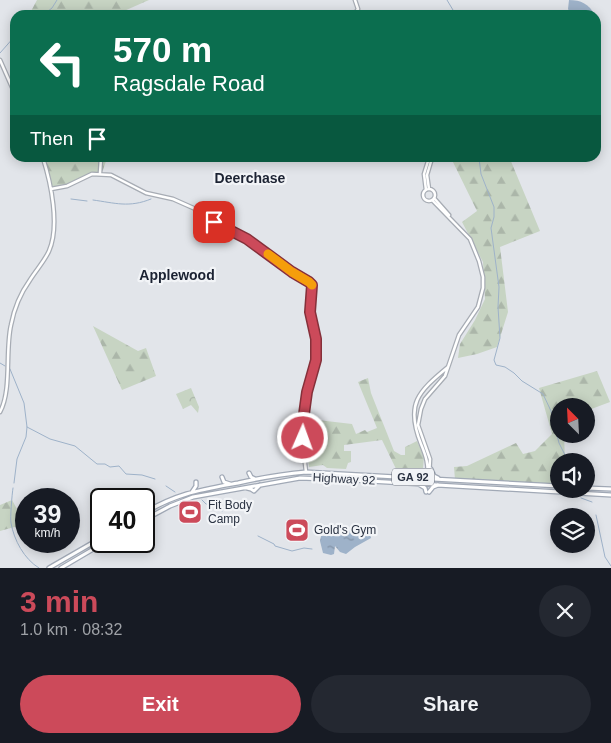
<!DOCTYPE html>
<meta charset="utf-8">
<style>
body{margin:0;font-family:Helvetica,sans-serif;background:#242831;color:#f1f3f6;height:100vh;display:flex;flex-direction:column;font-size:19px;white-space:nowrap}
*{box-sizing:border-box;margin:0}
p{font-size:16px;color:#9ea1a6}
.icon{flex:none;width:28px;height:28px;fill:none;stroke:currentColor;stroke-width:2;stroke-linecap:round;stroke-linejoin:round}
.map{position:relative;height:568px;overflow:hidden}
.panel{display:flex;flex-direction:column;background:#171b24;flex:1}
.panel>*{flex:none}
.banner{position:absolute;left:10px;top:10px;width:591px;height:152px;border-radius:15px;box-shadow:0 2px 12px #0003;background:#0b6e4f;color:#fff;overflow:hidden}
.needle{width:32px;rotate:336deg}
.controls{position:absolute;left:550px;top:398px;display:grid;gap:10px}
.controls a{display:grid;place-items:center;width:45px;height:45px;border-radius:50%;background:#171b24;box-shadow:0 2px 12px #0003;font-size:25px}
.speed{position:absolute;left:15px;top:488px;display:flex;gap:10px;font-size:25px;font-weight:700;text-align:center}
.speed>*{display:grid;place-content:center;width:65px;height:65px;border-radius:50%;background:#171b24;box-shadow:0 2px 12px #0003;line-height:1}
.speed small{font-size:12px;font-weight:400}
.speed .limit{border:2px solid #111;border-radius:8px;background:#fff;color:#111}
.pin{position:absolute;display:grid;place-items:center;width:42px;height:42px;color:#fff;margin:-21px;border-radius:10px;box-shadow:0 2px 8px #0006}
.me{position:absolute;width:55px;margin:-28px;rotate:2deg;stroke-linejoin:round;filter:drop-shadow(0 0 4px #0008)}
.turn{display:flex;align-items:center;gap:18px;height:105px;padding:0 20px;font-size:22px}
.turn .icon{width:65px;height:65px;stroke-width:2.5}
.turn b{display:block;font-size:35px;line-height:42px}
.then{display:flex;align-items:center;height:48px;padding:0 20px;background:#0003;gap:10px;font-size:19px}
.round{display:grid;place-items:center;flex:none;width:52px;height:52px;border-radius:26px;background:#242831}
.summary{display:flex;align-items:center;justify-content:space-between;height:85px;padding:0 20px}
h1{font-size:30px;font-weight:700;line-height:38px;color:#cc4a5a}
.primary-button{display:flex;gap:10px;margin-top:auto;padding:10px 20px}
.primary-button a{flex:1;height:58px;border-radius:30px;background:#cc4a5a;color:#fff;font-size:20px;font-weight:700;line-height:58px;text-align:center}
.primary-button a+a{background:#242831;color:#f1f3f6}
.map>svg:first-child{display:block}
.forest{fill:url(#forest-firs)}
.park{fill:url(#park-crowns)}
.water{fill:url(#water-ripples)}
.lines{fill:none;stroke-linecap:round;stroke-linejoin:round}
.stream{stroke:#9eb2c9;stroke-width:1}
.secondary-casing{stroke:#a7acb4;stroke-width:5}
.primary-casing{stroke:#a1a9b6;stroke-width:5.5}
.secondary{stroke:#fff;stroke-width:2.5}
.primary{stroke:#fff;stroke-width:3}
.route-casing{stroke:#85303a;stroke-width:12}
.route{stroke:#cc4a5a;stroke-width:9}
.slow{stroke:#f59e0b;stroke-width:9}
.labels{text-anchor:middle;stroke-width:4.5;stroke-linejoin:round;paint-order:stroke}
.shield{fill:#f2f4f7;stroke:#666c78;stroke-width:1}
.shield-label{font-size:11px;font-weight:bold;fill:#2a3242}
.street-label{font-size:12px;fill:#2a3242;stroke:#f2f4f7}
.poi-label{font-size:12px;fill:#2a3242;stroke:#f2f4f7;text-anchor:start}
.neighbourhood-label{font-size:14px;font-weight:bold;fill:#1c2333;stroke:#f2f4f7}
</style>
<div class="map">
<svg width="611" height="568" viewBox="0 0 611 568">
<defs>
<pattern id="forest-firs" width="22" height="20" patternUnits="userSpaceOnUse" patternTransform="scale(1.25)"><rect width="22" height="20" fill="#c7d4c3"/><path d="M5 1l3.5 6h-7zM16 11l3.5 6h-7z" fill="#abb6a9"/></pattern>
<pattern id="park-crowns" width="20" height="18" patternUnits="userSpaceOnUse" patternTransform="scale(1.25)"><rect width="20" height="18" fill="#c7d4c3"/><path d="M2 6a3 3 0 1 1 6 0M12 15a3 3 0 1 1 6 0" fill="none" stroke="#abb6a9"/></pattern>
<pattern id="water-ripples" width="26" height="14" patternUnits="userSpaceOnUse" patternTransform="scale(1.25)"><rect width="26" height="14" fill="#9eb2c9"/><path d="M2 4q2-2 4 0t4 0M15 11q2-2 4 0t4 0" fill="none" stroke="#8191a5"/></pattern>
</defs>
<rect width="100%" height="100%" fill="#e2e5ea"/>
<path class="forest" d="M37,0H149L115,15H29Z
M42,158H107L103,170L99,173L91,174L69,186L49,188Z
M451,158H513L510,159L540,231L500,247L508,312L497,347L477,354L458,358L460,344L475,320L485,299L483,262L462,222L477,211Z
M93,326L138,351L146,348L156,376L122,390Z
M597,371L610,402L586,411V406H559V434H564L565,461H559V484L455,480L454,467L467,466L516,443L523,454L535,451L552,434L539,388Z
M368,378L371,393L394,451L401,455H405V447L417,441L424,457L423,468L419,473H411L409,470L398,473L382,440L344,445V451H351V462L348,463L346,469L327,468L323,465L309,467L304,422L306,403L309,404V419L352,424L356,434L365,430L367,432L377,428L358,382Z
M12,500L22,518L18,526L0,531V505Z"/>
<path class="park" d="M191,388L199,407L198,413L191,405L183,409L176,394Z"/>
<path class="water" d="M569,0C581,0 589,4 595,15H571L568,9Z
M358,529L370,532L371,538L355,547L346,554L340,552L335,546L334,554L331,555L323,553L320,541L321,536H334L348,530L353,532Z"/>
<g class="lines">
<path class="stream" d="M447,0L456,15
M43,15L52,8L57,0
M0,53L15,36
M479,158L481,174L494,207V217L491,228L499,287L498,307L500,338L494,360L496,365L505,367L514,373L522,381L543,394L551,411L559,443L568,461
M71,199L87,201
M93,200C115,203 129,208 151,199
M0,363L5,366
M10,369L24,403L27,427L26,437L17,459L14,483
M27,427L50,439L75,446L97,464H105L110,467L119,466L126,474L142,475L155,479
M166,486L175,492
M13,488C12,494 10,519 11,523C14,540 24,559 39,568
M581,498L592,502
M202,500L206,504L221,508L222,511
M596,515L605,557L611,566
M258,536L274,544L275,546L292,551L304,548L312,549"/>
<g class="secondary-casing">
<path id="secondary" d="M354,15L358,9L355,0
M0,60L15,94
M100,173L101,158
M423 195a6 6 0 1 1 12 0a6 6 0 1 1-12 0Z
M51,189L67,186L92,174L111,175L146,193L173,199L200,211L222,227L247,239L292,272L311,283L313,287L310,312L316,339V360L308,388L304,415L303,446L306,472
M429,189L427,175L432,158
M426,190L424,174L429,158
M434,198L449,215
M0,412C12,390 5,351 11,325C14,309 20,294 30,280C36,270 44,262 49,251C60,226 51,183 43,158
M427,478C429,465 426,456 421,444C405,404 418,392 448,367
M429,478L430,459L418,425L421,409L425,399L445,376L459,335L478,307L483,288V277L479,261L470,239L432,200"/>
</g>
<g class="primary-casing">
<path id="primary" d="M431,469L434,476L438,478
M249,473L251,477L255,479
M222,477L224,482L230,484
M420,477L425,474L428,469
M420,485L425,488L426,492
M247,488L251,489L254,491L260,485
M586,488L611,489
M192,492L196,486V482
M429,492L433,487L438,485
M144,513C178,493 200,490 238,483C260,478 283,474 306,472L559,486
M144,520L170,506L193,497L300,478L352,480L611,495
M49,568L101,538
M61,568L107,541"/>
</g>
<use href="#secondary" class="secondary"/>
<use href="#primary" class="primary"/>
</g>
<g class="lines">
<g class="route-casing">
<path id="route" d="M214,222L247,239L292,272L309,282L312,285L310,312L316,339V360L307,392L304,414L303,438"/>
</g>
<use href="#route" class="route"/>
<path class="slow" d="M268,254L292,272L309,282L312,285"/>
</g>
<defs>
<g id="stadium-square" transform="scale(1.25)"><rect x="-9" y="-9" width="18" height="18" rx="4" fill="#cc4a5a" stroke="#f2f4f7"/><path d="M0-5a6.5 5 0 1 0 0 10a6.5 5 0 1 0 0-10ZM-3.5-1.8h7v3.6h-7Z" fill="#fff"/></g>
</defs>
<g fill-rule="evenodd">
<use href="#stadium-square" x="190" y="512"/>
<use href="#stadium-square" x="297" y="530"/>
</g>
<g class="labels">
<rect class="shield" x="392" y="468.5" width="42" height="17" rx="4"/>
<g class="shield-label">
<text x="413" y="481">GA 92</text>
</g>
<g class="street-label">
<text transform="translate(344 479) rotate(3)" y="4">Highway 92</text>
</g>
<g class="poi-label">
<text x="208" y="509">Fit Body<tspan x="208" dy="14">Camp</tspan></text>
<text x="314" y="534">Gold's Gym</text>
</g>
<g class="neighbourhood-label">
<text x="250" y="183">Deerchase</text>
<text x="177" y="280">Applewood</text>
</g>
</g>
</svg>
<div class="controls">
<a><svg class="needle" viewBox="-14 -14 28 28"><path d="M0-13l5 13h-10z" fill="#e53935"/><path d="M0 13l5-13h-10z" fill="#9ea1a6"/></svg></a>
<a><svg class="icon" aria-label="sound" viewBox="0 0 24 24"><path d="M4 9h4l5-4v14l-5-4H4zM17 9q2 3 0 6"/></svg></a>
<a><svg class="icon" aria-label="layers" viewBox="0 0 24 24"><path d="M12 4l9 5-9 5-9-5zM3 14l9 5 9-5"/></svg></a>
</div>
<div class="speed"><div>39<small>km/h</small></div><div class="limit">40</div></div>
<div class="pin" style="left:214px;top:222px;background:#d93025"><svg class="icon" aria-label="arrive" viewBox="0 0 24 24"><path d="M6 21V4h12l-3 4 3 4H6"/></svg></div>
<svg class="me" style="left:303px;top:438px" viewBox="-20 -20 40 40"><circle r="17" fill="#cc4a5a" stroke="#fff" stroke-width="3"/><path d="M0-11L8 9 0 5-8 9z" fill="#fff"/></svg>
<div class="banner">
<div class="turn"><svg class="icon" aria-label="left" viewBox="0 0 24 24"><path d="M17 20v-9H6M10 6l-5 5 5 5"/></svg><div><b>570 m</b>Ragsdale Road</div></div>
<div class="then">Then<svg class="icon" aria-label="arrive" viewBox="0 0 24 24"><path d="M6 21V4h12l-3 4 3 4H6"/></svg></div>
</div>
</div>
<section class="panel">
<div class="summary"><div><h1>3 min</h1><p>1.0 km · 08:32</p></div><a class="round"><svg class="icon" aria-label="close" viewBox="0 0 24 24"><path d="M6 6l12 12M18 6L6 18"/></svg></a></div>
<div class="primary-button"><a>Exit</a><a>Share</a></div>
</section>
